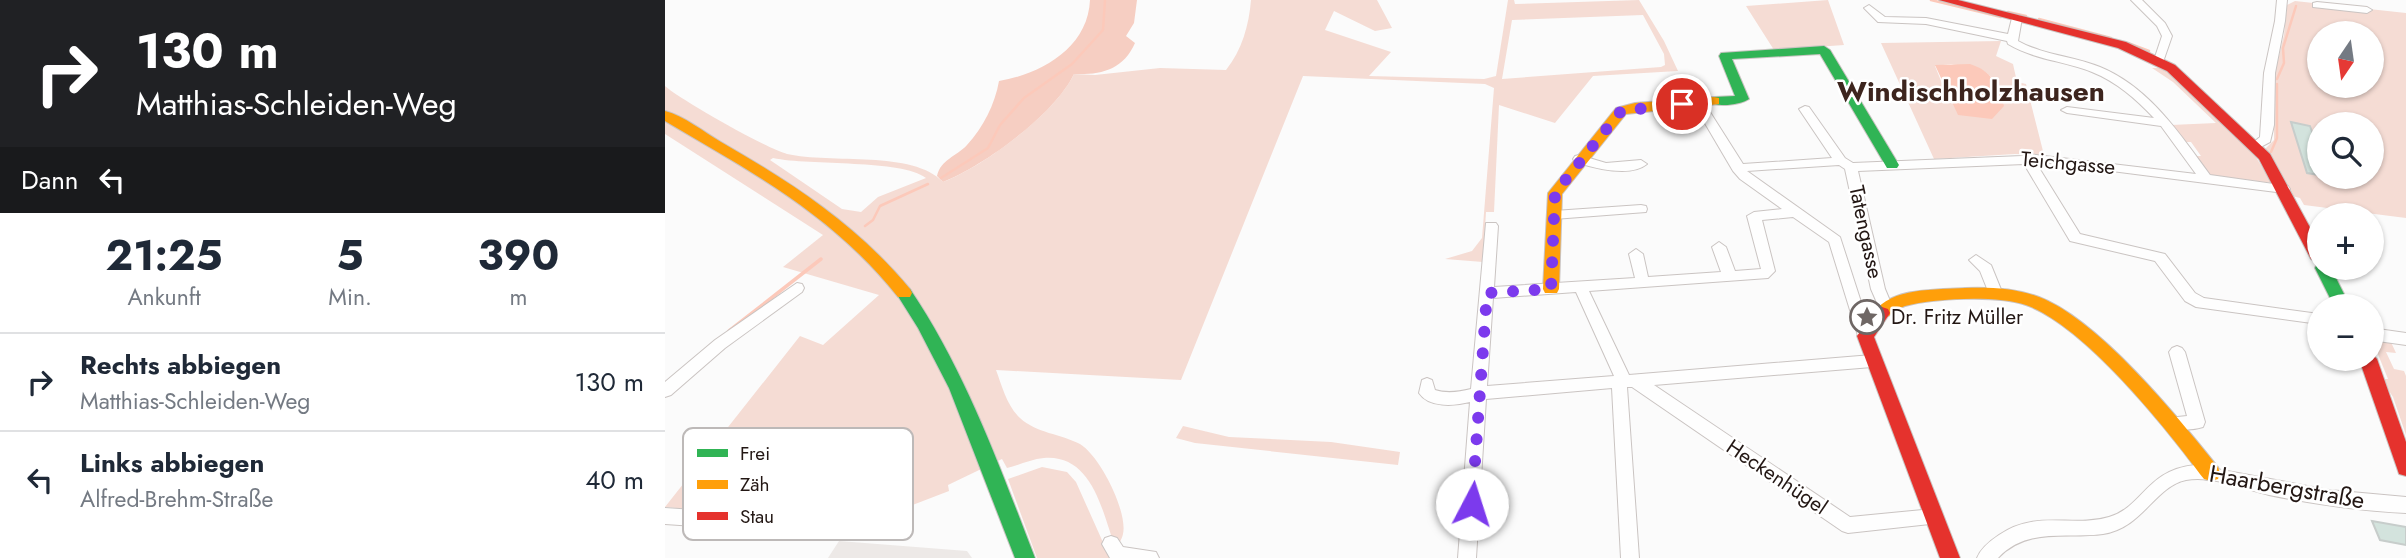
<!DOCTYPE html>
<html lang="de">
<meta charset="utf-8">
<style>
body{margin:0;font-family:Jost,sans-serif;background:#f6f6f7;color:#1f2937;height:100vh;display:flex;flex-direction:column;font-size:26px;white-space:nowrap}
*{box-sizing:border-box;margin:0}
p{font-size:23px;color:#747a83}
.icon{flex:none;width:38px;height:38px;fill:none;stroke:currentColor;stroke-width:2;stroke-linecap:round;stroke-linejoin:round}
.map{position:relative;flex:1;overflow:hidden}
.drawer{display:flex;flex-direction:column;background:#fff;width:665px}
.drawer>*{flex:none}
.banner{background:#202124;color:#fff;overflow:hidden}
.needle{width:46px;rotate:193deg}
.buttons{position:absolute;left:1642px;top:21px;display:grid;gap:14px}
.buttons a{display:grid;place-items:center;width:77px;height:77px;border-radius:50%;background:#fff;box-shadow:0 2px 5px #0004;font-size:35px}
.pin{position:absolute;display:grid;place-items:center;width:60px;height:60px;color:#fff;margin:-30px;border:4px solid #fff;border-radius:50%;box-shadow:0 2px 7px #0007}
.me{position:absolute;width:77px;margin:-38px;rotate:5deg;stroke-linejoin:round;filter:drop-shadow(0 0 5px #0008)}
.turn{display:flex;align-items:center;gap:24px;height:147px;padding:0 21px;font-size:32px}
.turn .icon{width:91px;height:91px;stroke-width:2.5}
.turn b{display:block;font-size:49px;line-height:60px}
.then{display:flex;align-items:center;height:66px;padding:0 21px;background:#0003;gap:14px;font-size:26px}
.eta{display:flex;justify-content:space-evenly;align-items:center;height:119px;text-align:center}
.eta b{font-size:42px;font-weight:700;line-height:49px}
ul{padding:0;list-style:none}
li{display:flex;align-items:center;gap:21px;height:98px;padding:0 21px;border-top:2px solid #e0e1e3}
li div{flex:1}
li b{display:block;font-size:26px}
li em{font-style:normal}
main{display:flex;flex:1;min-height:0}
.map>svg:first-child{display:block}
.built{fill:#ede9e7}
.green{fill:#f5dcd4;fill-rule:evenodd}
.forest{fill:#f6cec2}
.water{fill:#fcc9ba}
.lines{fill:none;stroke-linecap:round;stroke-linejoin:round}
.stream-far1{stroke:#fcc9ba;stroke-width:2.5}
.stream{stroke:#fcc9ba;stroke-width:3.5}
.building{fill:#d3e3dd;stroke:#c7cdcb;stroke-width:2}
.street-casing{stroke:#cac4c2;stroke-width:2}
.fast-casing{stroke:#cac4c2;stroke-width:2}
.slow-casing{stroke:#cac4c2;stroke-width:2}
.jam-casing{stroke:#cac4c2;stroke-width:2}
.street{fill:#fefefe;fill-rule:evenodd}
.fast{fill:#30b455;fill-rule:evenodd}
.slow{fill:#ff9f0a;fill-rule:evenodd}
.jam{fill:#e5322d;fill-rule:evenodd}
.route{stroke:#7c3aed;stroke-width:12;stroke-dasharray:0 21.6}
.labels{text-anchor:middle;stroke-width:5;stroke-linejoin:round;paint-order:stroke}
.street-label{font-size:21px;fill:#231714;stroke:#fff}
.poi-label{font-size:21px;fill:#231714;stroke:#fff;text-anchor:start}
.near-street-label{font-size:24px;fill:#231714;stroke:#fff}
.district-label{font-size:28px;font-weight:bold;fill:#3d251e;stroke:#fff}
.key{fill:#fff;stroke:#bdb9b8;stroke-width:2}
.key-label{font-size:19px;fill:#231714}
</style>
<main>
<section class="drawer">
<div class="banner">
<div class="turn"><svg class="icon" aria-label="right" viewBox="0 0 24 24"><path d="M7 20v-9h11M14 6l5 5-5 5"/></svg><div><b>130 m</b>Matthias-Schleiden-Weg</div></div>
<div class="then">Dann<svg class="icon" aria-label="left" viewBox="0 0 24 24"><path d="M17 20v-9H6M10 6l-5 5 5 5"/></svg></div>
</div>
<div class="eta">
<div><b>21:25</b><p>Ankunft</p></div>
<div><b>5</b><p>Min.</p></div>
<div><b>390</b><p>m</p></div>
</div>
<ul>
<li><svg class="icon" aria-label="right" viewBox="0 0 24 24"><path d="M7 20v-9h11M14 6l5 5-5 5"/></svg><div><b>Rechts abbiegen</b><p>Matthias-Schleiden-Weg</p></div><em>130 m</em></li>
<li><svg class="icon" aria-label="left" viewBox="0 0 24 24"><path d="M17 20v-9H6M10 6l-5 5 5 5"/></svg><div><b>Links abbiegen</b><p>Alfred-Brehm-Straße</p></div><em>40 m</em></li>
</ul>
</section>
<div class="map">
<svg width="1741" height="558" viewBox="0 0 1741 558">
<rect width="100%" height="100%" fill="#fbfbfb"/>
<path class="built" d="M174,541L302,551L307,558H163Z"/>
<path class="green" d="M586,0H712L727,28L710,31L669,11L660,30L726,52L704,76L819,79L831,76L843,0H849L850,4L974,0L999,41L1013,71L928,76L890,123L834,105L829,212H821L818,262L780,259L807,251L817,238L829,88L820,84L638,76L516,380L331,370C337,386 342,406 355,418C371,433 396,434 415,444C435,456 463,512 458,534C457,539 453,545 451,550C438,514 428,454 379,458C366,459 355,465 342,468L337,459L283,485L284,491L232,511L191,518L187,523L0,507L135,336L158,345L214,295L118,267L158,235L0,134V86C14,99 104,150 122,154C166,164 248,150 278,182C318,167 391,113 409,74L430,75L495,68L561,70C577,50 584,25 586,0ZM978,15L999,54L1000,65L996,67L837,79L847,20ZM108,158C146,166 236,159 261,178L213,197L196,212L177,209L105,160Z
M1163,0L1179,45L1109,50L1081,6Z
M1630,1L1741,13V218L1639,205L1635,198L1627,196L1600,149L1609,140V77L1619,35L1622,5ZM1654,33H1706V86H1654ZM1654,124H1706V177H1654Z
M1336,41L1331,56L1348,64L1352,82L1361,84L1379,155L1350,154L1269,159L1216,43ZM1286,64C1322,69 1328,69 1338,106L1285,103L1270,66Z
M1487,68H1498L1589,154L1607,183L1546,175L1529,156H1536L1526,142H1519L1506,125L1551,123L1508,82Z
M1706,337L1725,340L1731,353L1721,352L1729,369L1739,371L1741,376V435L1728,397L1716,379H1723Z
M518,426L564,437L666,442L735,452L733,465L530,443L511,438Z
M377,467L402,472L411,482L445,558H372L343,479Z"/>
<path class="forest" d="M425,0H472L469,23L461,36L470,43C458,70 436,75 409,74C390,114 319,166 278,182L272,176C276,159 291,157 302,145C318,128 330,104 334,81C376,74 423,48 425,0Z"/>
<path class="water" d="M1305,64C1327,71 1332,84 1339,106L1327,119L1293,115L1270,65Z"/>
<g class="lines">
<path class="stream-far1" d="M1266,0L1336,17
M1343,12L1361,16
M1374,19L1446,38
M1463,43L1484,51
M1612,79L1619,63L1618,48L1631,6
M1606,152L1612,138V84
M276,178L323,148L335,125L359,98L407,64L438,30L440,0
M200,226L208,220L215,206L263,184"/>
<path class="stream" d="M64,331L156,259"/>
</g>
<path class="building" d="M1626,122L1645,126L1654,152V175L1642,173Z
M1707,521L1741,527V545L1715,540Z"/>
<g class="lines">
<g class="street-casing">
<path id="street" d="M1466,0H1477L1500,23L1507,36L1498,62L1494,63L1489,60L1497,36L1492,26Z
M1612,0H1622L1620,21L1610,73L1609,125L1605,142L1590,150L1584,146L1595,137L1599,73L1610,21Z
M1652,2L1702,7L1707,10L1702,13L1648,7V3Z
M1204,5L1220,17L1261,18L1343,34L1347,18L1352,15L1356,16L1357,18L1353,41C1378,55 1408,56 1435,67C1484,87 1515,134 1545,175L1623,186L1625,189L1619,193L1384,163H1371L1415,234L1500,254L1530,293L1539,298L1654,314V324L1531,307L1520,301L1490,261L1405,241L1359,164L1193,171L1220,289L1228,308L1226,312H1216L1206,289L1180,169L1174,165L1082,171L1175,237L1207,336L1205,340H1195L1193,336L1164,242L1128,217L1097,220L1110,271L1103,278L924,291L964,375L1207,355L1212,357L1215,361L1212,365L1207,367L989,385L1185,517L1268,509L1274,511L1277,517L1274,523L1183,533L1177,531L967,387H962L974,558H956L947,388L821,399L811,558H793L805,402C789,406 764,408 754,393L757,380L762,378L767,380L770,390C782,394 794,392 806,389L821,223H831L833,226L829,287L970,278L964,254L971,249L978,254L983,277L1056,272L1047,247L1054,242L1061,247L1070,271L1096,269L1082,216L1089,212L1117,209L1075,179L1068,171L1028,103L1030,101H1038L1078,164L1167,158L1134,109L1140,106L1144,107L1180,158L1188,163L1357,156L1362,154L1531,174L1496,126L1402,113L1396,110L1402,107L1489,118C1471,99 1452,82 1427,72C1400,61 1370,60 1343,44L1342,41L1261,24L1213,22L1199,8ZM911,292L949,376L822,386L828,298Z
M914,155L941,163L976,160L982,164C965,178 929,168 910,162L908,159L910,156Z
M976,205L981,206L982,209L981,212L889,219L882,215L889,211Z
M1311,255L1326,265L1337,292L1335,296H1325L1315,271L1304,260Z
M132,283L137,284L139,288L137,292L60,348L6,395L0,397V382L50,340Z
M1706,328L1741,333V345L1706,340Z
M1512,346L1517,348L1520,352L1540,422L1538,427C1528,430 1513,431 1503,428L1501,423L1503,418L1522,416L1504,352L1507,348Z
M1530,465L1664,490L1741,497V513C1695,511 1649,504 1604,495C1578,489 1547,475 1521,480C1489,487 1478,528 1438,534C1400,539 1362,527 1333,558H1312C1316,548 1325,541 1334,535C1372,509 1407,528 1444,517C1478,507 1481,470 1530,465Z
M0,508L204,522L230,513L236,515L239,521L236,527L204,538L0,524Z
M446,536L452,538L458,547L491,552L494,558H445L437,544L440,538Z"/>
</g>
<g class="fast-casing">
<path id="fast" d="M1159,46L1165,50L1234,165L1232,168H1222L1155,54L1067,59L1084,99C1075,105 1052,108 1043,101L1049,97L1070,96L1054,56L1056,53Z
M1652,264L1654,268H1666L1685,306H1669L1650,268Z
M239,287L245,289C301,372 334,465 370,558H350L284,388L253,328L231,293Z"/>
</g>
<g class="slow-casing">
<path id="slow" d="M1049,97L1054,98V104L961,114L897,194L894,289L892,293H880L878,289L883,193L951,108L970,103Z
M0,111C19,116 39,132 56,142C127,183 192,225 245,289L247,293L245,297H233C168,215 88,173 0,121Z
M1300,288C1325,287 1350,288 1374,297C1434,320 1513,417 1553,467L1555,473L1553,479L1546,481L1539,479C1502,429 1420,326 1361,305C1333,295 1269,298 1240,306C1231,309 1226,316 1217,319L1211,317L1209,313C1225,287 1272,290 1300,288Z"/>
</g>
<g class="jam-casing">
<path id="jam" d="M1274,0H1293L1461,42L1510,65L1605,154L1654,244V264L1646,259L1594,159L1502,71L1453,48Z
M1217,307L1223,309L1225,313L1209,337L1295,558H1275L1192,336L1211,309Z
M1706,353L1712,359L1741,442V476L1734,474L1732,468L1694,359H1706Z"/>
</g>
<use href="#street" class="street"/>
<use href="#fast" class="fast"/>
<use href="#slow" class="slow"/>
<use href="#jam" class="jam"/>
</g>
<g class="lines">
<path class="route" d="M807,504L822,293L886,289L890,193L956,111L1017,104"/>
</g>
<defs>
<g id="sight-ring" transform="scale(1.75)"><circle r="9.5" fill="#fff" stroke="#6f6765" stroke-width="1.5"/><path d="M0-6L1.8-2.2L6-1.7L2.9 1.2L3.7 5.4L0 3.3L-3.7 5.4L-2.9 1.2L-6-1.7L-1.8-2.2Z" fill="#6f6765"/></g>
</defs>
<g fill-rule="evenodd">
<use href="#sight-ring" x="1202" y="317"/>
</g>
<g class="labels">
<g class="street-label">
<text transform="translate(1403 163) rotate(5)" y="7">Teichgasse</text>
<text transform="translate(1201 232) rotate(78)" y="7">Tatengasse</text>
<text transform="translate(1112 477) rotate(34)" y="7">Heckenhügel</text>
</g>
<g class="poi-label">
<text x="1226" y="324">Dr. Fritz Müller</text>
</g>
<g class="near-street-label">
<text transform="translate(1622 487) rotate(10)" y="8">Haarbergstraße</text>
</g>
<g class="district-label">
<text x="1306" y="101">Windischholzhausen</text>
</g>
</g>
<rect x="18" y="428" width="230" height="112" rx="10" class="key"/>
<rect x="32" y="449" width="31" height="8" fill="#30b455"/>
<rect x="32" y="480" width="31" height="9" fill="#ff9f0a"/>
<rect x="32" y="512" width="31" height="8" fill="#e5322d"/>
<g class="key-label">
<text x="75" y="460">Frei</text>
<text x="75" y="491">Zäh</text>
<text x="75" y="523">Stau</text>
</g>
</svg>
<div class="buttons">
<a><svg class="needle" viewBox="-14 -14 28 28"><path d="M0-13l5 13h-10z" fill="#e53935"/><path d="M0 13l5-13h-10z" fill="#747a83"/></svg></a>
<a><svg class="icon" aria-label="search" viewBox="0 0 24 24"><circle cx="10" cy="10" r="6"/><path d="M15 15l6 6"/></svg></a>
<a>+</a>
<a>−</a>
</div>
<div class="pin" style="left:1017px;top:104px;background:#d93025"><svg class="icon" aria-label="arrive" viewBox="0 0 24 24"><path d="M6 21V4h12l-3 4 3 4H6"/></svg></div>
<svg class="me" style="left:807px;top:504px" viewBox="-20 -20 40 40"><circle r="19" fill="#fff"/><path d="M0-13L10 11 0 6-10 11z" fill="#7c3aed"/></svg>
</div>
</main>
